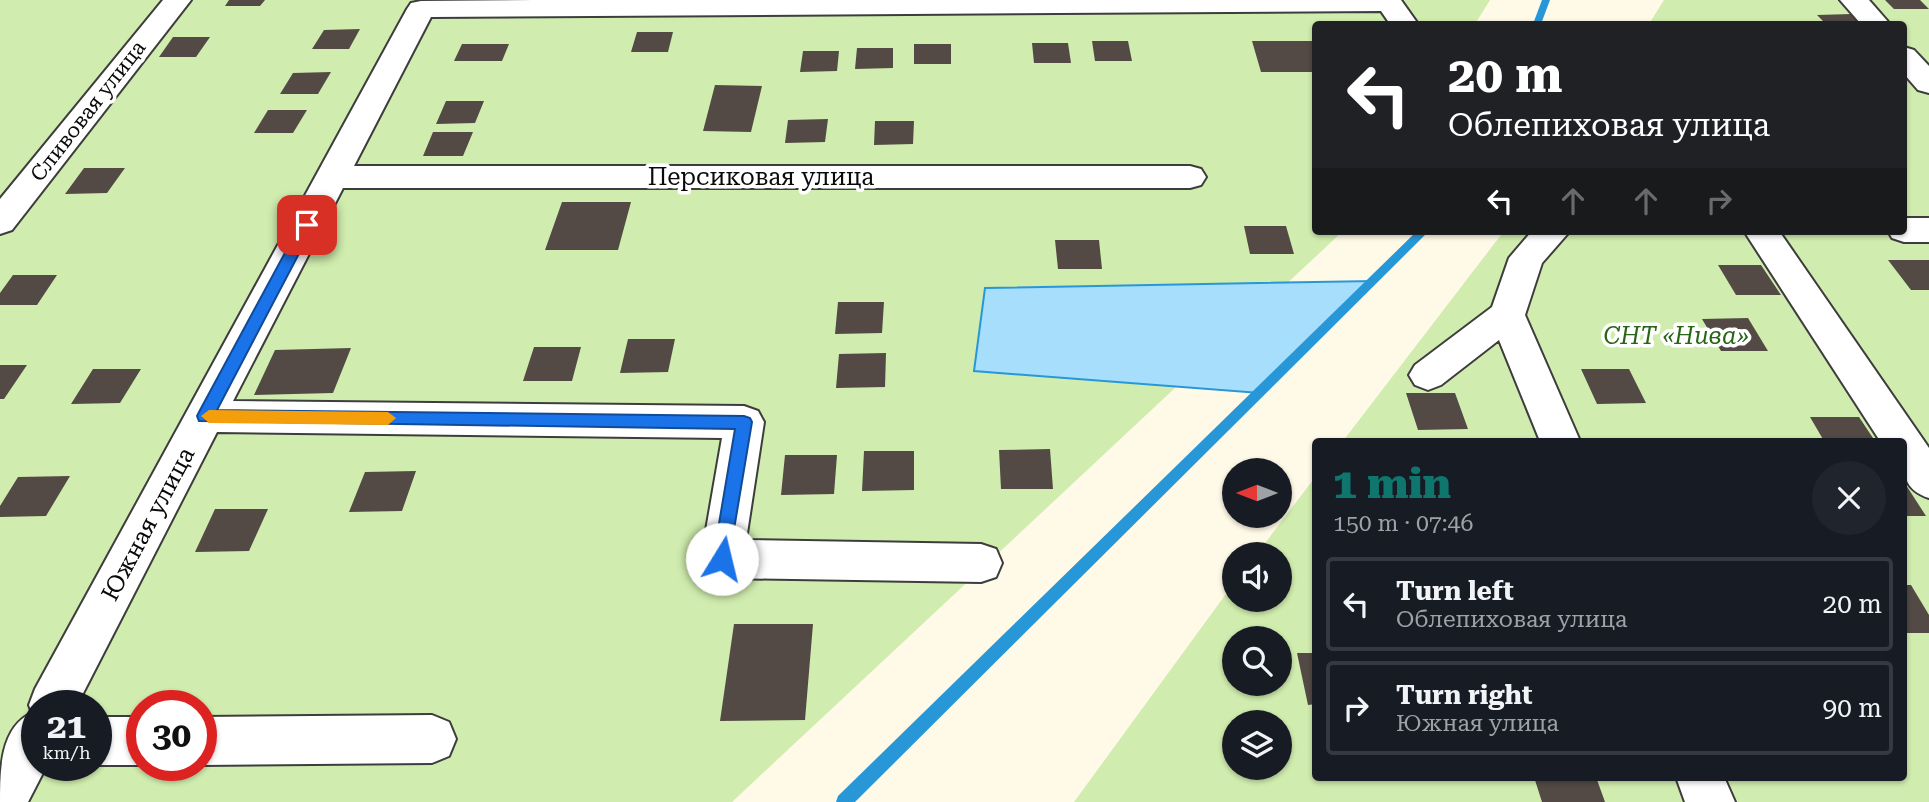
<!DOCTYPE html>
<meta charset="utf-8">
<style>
body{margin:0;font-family:"Roboto Serif",serif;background:#20242c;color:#f1f3f6;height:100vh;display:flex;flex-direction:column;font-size:26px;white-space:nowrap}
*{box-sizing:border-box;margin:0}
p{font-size:23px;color:#9ea1a6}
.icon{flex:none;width:38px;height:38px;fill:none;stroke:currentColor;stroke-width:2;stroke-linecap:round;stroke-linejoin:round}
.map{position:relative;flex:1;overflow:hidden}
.drawer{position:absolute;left:1312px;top:438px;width:595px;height:343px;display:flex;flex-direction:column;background:#171b24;border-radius:7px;box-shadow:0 2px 5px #0004}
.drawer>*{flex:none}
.guide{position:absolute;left:1312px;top:21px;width:595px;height:214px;border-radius:7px;box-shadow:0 2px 5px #0004;background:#202124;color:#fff;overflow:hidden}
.needle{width:46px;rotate:270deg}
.buttons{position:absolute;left:1222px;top:458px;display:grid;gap:14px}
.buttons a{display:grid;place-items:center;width:70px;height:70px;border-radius:50%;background:#171b24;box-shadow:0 2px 5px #0004;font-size:35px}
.speed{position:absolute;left:21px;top:690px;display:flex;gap:14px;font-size:35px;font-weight:700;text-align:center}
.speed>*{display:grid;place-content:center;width:91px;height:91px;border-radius:50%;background:#171b24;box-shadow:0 2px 5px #0004;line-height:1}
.speed small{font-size:18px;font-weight:400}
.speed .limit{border:10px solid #d22;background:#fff;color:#111}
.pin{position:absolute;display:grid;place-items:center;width:60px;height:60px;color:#fff;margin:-30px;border-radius:14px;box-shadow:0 4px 10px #0006}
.me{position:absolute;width:77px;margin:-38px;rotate:9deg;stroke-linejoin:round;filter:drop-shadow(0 0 5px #0008)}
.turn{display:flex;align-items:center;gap:24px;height:147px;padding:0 21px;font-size:32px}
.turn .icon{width:91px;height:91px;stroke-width:2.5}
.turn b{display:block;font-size:49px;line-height:60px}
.lanes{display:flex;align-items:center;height:66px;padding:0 21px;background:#0003;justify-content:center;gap:35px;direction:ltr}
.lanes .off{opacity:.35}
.round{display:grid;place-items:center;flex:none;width:74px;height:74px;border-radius:37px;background:#20242c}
.headline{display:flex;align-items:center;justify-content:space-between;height:119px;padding:0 21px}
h1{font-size:42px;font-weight:800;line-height:52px;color:#0f766e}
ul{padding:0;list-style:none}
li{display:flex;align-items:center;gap:21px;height:94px;margin:0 14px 10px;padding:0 7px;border:4px solid #363941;border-radius:7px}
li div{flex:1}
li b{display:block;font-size:26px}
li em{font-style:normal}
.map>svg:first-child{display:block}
.green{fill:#d0ecae;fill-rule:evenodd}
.water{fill:#a6defb;stroke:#2897d8;stroke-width:2}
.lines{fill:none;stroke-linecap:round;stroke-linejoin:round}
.stream{fill:#2897d8;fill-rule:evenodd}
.building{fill:#534a45}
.street-casing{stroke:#3d3d3d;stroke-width:4}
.street{fill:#fff;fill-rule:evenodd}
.route{fill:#1a73e8;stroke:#114b97;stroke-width:2}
.slow{fill:#f59e0b}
.labels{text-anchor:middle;stroke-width:7;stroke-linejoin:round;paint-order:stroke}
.far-street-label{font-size:21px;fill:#0a0a0a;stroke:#fff}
.street-label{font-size:24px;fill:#0a0a0a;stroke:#fff}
.park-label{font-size:24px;font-style:italic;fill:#296516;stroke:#fff}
</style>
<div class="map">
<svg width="1929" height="802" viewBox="0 0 1929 802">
<rect width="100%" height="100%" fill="#fff9e7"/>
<path class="green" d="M0,0H1490L1475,24H1316V231H1343L732,802H0ZM37,705H96V765H37ZM142,705H201V765H142Z
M1664,0H1929V802H1074L1234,583V600H1279V555H1256L1316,476V777H1904V441H1343L1504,231H1904V24H1649ZM1234,639H1279V684H1234ZM1234,723H1279V768H1234Z"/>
<path class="water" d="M1373,281L1260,393L974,371L985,288Z"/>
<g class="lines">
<path class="stream" d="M1542,0H1550L1541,24H1533Z
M1417,231H1429L855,802H836L838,796Z"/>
</g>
<path class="building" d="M229,0H265L260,6H225Z
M1885,0H1920L1929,9H1894Z
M1852,14L1862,24H1826L1817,15Z
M360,29L349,49H312L324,30Z
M637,32H673L668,52H631Z
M173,37H210L196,57H159Z
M1092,41H1128L1132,61H1095Z
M1252,41H1314L1316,72H1261Z
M1032,43H1068L1071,63H1034Z
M462,44H509L502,61H454Z
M914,44H951V64H914Z
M857,48H893V68L855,69Z
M803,51H839L837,71L800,72Z
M331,72L318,94H280L293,73Z
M715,85L762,86L751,132L703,131Z
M446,101H484L475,123L436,124Z
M268,110H307L293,133H254Z
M828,119L825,142L785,143L788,120Z
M875,121H914L913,144L874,145Z
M433,132H473L463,156H423Z
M84,168H125L107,193L65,194Z
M562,202H631L618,250H545Z
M1244,226H1286L1294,254H1250Z
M1055,240H1099L1102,269H1058Z
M1888,260H1929V290H1911Z
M1718,265H1761L1781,295H1736Z
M13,275H57L37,305H0V293Z
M838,302H884L882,333L835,334Z
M1748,318L1768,351H1721L1702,319Z
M628,339H675L668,372L620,373Z
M534,347H581L572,381H523Z
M351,348L333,393L254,395L275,350Z
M886,353L885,387L836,388L839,354Z
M0,365H27L4,399H0Z
M93,369H141L120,403L71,404Z
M1581,369H1629L1646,403L1597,404Z
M1406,393H1455L1468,429L1418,430Z
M1810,417H1859L1875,441H1824Z
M1050,449L1053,489H1001L999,450Z
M864,451H914V490L862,491Z
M785,455H837L834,494L781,495Z
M416,471L402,511L349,512L365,472Z
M70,476L46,516L0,517V506L18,477Z
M1904,482L1926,516H1904Z
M215,509H268L249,551L195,552Z
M1904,585H1911L1929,615V633H1904Z
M734,624H813L805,720L720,721Z
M1297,653H1316V704L1308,705Z
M1534,777H1596L1605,802H1542Z"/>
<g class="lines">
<g class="street-casing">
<path id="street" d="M163,0H191L12,230L0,234V199Z
M534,0H1401L1418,24H1390L1381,11L431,17L354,166H1190L1201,169L1206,177L1201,185L1190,188H343L233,401L744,406L758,411L764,422L746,540L981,544L996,549L1002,563L996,577L981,582L722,578L707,572L701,559L722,438L217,432L77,705H37V765H47L28,802H0C0,771 0,727 32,713L29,705L35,689L407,9L411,3L421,1Z
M1840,0H1869L1890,24H1861Z
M1904,47L1914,50L1929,66V93L1918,90L1904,74Z
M1904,218H1929V242H1904L1892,238L1888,231H1904Z
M1532,231H1570L1542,263L1525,315L1580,441H1540L1499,340L1441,385L1428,390L1415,385L1409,375L1415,365L1492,307L1509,258Z
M1744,231H1779L1929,448V498C1899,488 1904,468 1904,441H1880Z
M432,715L449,722L456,739L449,756L432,763L201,765V717Z
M96,717H142V765H96Z
M1676,777H1724L1735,802H1685Z"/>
</g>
<use href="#street" class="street"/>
</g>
<path class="route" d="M307,220L314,225L217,410L744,416L750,418L752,422L728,565L722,567L716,565L713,559L735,429L199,421L197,416L199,412L300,225Z"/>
<path class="slow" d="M209,410L388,412L396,418L388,425L209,423L201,416Z"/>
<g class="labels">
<g class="far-street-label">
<text transform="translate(88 111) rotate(-52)" y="7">Сливовая улица</text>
</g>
<g class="street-label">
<text x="761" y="185">Персиковая улица</text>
<text transform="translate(148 524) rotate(-62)" y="8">Южная улица</text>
</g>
<g class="park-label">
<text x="1676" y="344">СНТ «Нива»</text>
</g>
</g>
</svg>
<div class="buttons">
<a><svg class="needle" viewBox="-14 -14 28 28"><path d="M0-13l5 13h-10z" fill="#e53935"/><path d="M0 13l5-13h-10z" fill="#9ea1a6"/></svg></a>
<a><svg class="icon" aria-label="sound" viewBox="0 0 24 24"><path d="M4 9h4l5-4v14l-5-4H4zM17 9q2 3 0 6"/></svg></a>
<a><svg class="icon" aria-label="search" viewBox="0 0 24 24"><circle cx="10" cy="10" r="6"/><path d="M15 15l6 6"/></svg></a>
<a><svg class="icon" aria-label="layers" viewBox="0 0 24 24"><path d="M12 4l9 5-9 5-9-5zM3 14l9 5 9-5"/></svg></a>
</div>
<div class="speed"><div>21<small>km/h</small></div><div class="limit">30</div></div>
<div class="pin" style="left:307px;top:225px;background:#d93025"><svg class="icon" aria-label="arrive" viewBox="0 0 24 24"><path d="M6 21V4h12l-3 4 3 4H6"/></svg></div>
<svg class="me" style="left:722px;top:559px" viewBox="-20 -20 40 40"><circle r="19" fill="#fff"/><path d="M0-13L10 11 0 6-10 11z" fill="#1a73e8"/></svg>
<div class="guide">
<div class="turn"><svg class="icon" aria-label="left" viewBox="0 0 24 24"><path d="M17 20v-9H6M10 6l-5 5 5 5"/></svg><div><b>20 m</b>Облепиховая улица</div></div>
<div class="lanes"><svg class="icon" aria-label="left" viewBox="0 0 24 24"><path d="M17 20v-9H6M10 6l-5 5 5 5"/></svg><svg class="icon off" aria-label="ahead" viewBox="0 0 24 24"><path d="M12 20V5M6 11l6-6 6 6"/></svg><svg class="icon off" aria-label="ahead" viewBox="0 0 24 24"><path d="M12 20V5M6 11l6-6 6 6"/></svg><svg class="icon off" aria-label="right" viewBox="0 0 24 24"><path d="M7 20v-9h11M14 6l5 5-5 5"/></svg></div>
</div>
<section class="drawer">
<div class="headline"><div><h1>1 min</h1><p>150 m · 07:46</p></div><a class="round"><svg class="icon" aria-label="close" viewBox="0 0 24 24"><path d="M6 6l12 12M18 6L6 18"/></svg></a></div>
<ul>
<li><svg class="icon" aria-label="left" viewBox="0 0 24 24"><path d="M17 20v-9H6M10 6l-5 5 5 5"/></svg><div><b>Turn left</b><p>Облепиховая улица</p></div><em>20 m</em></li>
<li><svg class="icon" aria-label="right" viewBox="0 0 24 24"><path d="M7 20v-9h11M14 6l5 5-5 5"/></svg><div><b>Turn right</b><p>Южная улица</p></div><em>90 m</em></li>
</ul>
</section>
</div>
